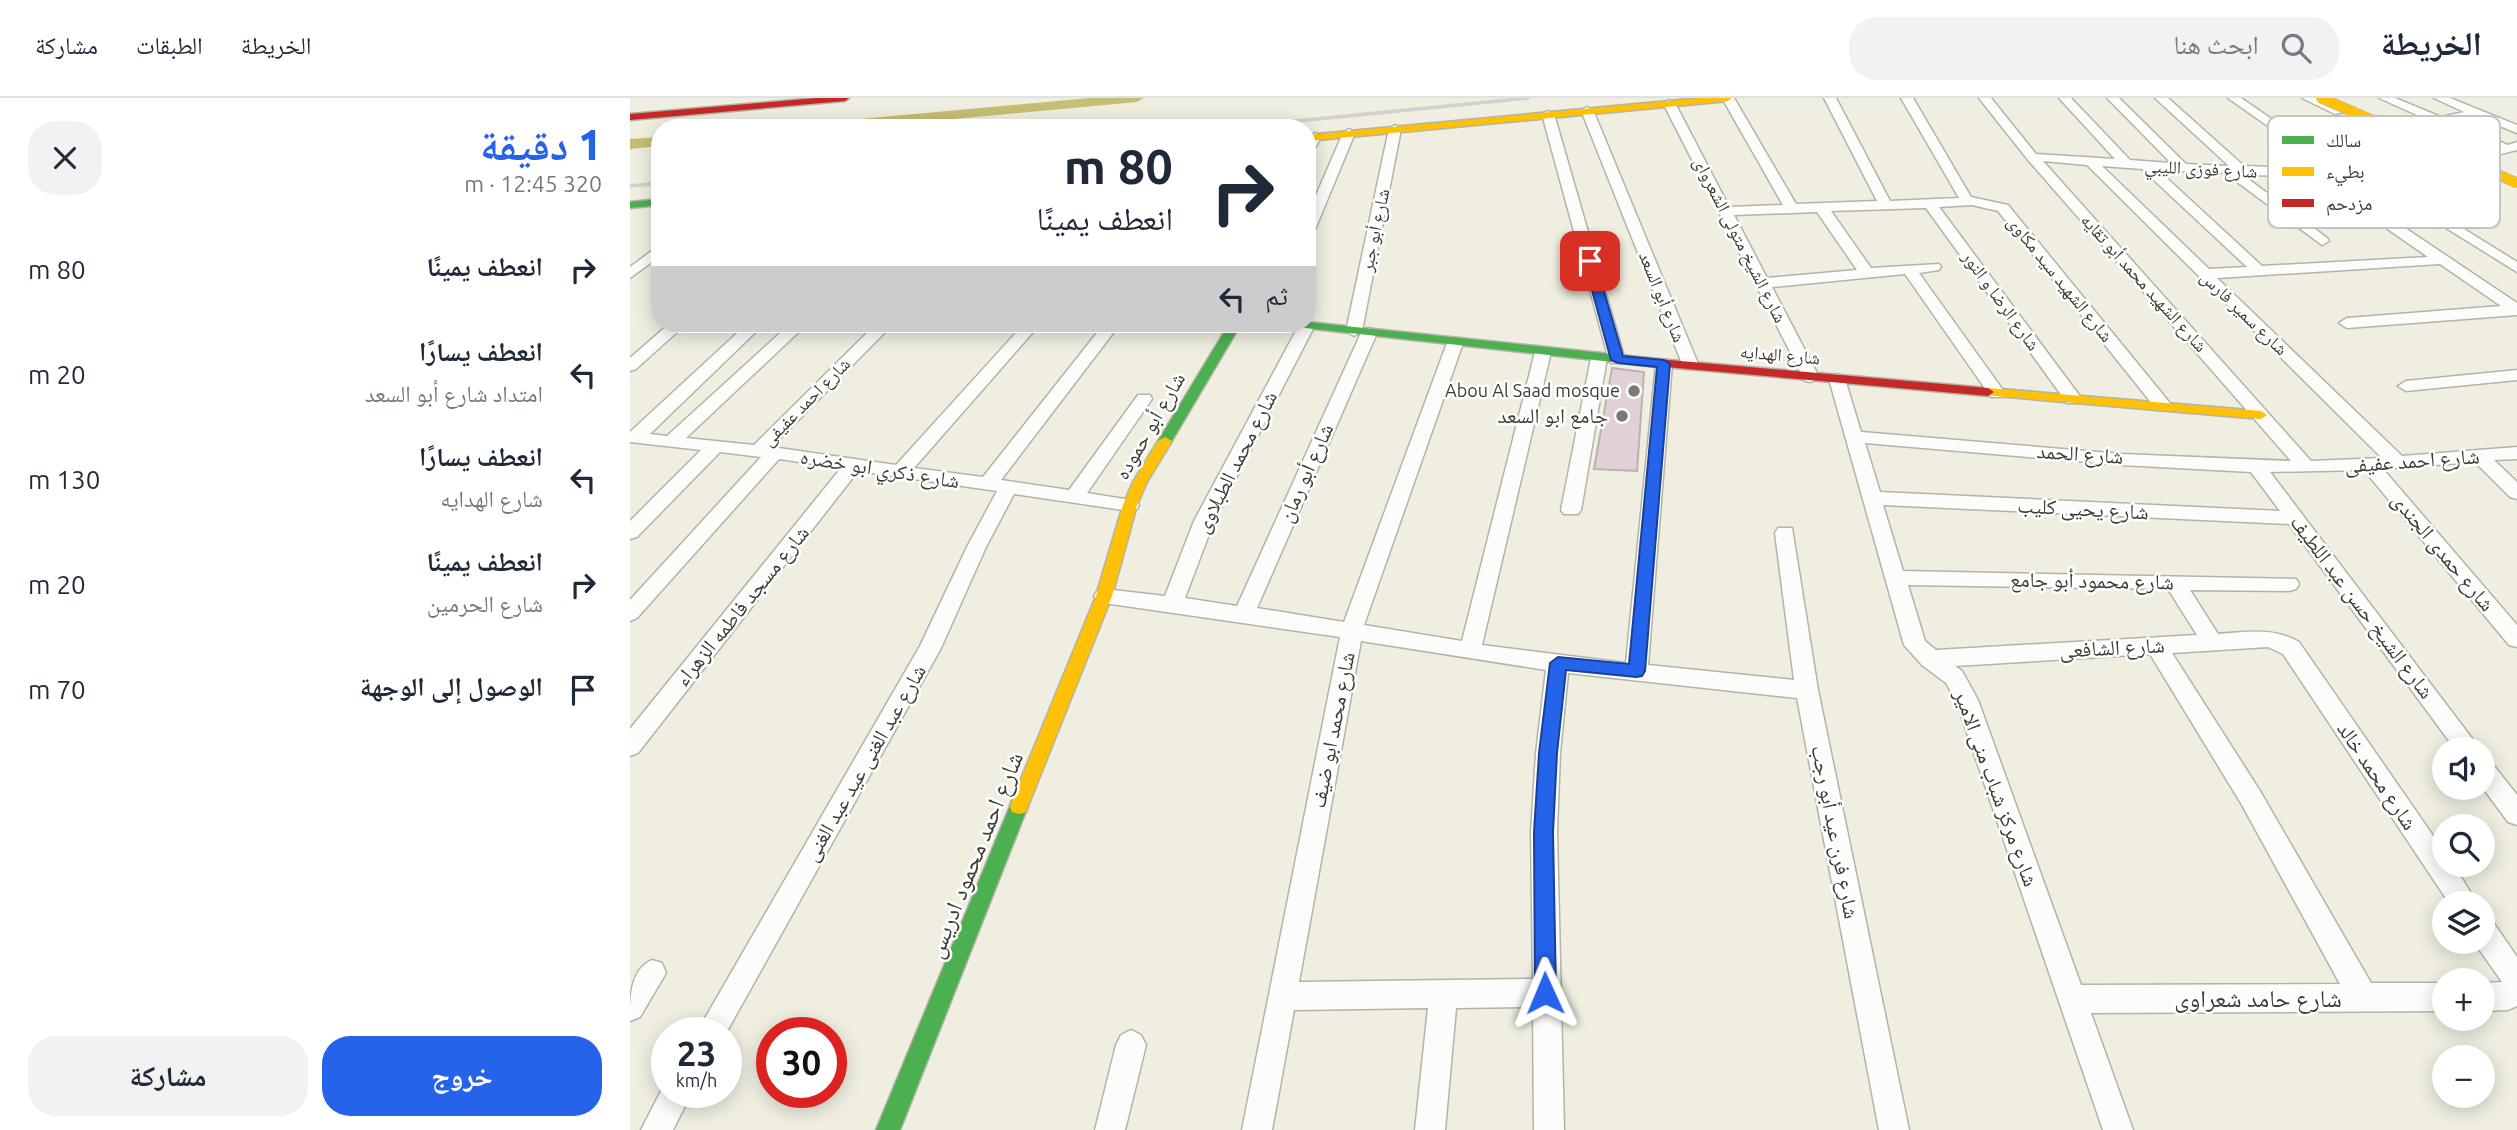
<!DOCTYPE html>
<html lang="ar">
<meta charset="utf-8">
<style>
body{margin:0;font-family:Ubuntu,"Noto Naskh Arabic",sans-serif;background:#f2f2f3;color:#1f2937;direction:rtl;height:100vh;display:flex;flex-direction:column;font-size:26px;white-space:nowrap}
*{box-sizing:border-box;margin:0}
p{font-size:23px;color:#747a83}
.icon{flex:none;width:38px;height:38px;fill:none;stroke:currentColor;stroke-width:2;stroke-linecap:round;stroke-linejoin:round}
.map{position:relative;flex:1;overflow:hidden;direction:ltr}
.panel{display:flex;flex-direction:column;background:#fff;width:630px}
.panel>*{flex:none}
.banner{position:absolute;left:21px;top:21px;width:665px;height:214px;border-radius:28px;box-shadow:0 4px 18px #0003;direction:rtl;background:#fff;color:#1f2937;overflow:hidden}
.buttons{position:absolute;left:1802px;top:639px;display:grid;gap:14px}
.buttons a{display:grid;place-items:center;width:63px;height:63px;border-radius:50%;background:#fff;box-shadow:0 4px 18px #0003;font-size:35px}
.speed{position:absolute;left:21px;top:919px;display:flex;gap:14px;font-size:35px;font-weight:700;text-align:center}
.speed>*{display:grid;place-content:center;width:91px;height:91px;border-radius:50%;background:#fff;box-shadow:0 4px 18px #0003;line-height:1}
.speed small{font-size:18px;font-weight:400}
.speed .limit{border:10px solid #d22;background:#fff;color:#111}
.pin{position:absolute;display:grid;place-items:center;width:60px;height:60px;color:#fff;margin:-30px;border-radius:14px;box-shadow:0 4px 10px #0006}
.me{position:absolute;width:77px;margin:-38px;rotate:359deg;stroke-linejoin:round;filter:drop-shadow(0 0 5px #0008)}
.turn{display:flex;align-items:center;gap:24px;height:147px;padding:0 28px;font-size:32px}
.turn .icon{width:91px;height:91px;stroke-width:2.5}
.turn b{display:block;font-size:49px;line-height:60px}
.then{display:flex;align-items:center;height:66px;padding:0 28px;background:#0003;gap:14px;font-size:26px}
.round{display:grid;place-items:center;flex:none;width:74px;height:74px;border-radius:28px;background:#f2f2f3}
.headline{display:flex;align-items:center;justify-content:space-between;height:119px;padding:0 28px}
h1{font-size:42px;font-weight:800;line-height:52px;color:#2563eb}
.button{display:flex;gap:14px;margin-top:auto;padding:14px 28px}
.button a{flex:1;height:80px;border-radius:28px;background:#2563eb;color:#fff;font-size:28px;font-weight:800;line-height:80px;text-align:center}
.button a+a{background:#f2f2f3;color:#1f2937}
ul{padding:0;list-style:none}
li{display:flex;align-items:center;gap:21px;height:105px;padding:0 28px}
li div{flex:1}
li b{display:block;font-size:26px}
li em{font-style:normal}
header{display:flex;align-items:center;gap:42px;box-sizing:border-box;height:98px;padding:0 35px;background:#fff;border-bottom:2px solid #e0e1e3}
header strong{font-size:33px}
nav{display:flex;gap:38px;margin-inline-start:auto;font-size:24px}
.search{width:490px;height:63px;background:#f2f2f3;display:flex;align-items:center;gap:18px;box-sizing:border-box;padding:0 24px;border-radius:28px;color:#747a83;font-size:26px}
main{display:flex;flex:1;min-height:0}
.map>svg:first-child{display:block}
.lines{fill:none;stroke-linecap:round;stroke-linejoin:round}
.canal{fill:#c6be74;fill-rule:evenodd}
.building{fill:#e1d1d7;stroke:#b7b3b0;stroke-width:2}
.street-casing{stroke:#b3b3a8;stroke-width:3}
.fast-casing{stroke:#b3b3a8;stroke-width:3}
.slow-casing{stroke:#b3b3a8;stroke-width:3}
.jam-casing{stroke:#b3b3a8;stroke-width:3}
.street{fill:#fdfcfa;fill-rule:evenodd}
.fast{fill:#4caf50;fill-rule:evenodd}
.slow{fill:#ffc107;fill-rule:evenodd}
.jam{fill:#c62828;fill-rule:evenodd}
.rail{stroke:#d2d1cd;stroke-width:3.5}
.slow-bridge-casing{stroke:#b3b3a8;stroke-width:11;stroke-linecap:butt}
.slow-bridge{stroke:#ffc107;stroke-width:10}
.route{fill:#2563eb;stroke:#184099;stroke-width:2}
.poi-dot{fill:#7b7a70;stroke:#fff;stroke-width:2.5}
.labels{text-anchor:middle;stroke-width:5;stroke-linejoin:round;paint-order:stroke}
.far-street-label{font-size:18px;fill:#3d3c33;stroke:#fff}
.far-poi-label{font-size:18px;fill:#3d3c33;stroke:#fff;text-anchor:end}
.poi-label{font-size:21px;fill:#3d3c33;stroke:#fff;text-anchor:end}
.street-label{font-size:21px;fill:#3d3c33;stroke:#fff}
.near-street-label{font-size:24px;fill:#3d3c33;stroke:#fff}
.key{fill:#fff;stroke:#c5c4c2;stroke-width:2}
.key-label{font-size:19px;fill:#3d3c33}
</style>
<header>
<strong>الخريطة</strong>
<div class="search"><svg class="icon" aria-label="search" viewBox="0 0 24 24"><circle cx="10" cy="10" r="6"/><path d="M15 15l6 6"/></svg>ابحث هنا</div>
<nav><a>الخريطة</a><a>الطبقات</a><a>مشاركة</a></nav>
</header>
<main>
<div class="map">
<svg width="1887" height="1032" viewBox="0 0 1887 1032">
<rect width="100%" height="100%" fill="#efeee1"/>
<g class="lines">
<path class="canal" d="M460,0H514L507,4L227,30H169L176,26Z
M30,39V48L0,51V41Z"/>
</g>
<path class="building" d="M982,270L1014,274L1007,373L964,371Z"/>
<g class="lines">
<g class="street-casing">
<path id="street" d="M1092,0H1104L1166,106L1247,103L1194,0H1206L1260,103L1329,100L1271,0H1283L1341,99L1378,107L1539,304L1542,308L1539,312H1527L1368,113L1342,107L1309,109L1449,297L1451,301L1449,305H1437L1296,110L1201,113L1241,170L1309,166L1311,169L1309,172L1289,175L1375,295L1373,299H1361L1275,176L1142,189L1189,279L1181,284L1175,283L1033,5L1039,2L1045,5L1099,109L1153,107ZM1187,114L1227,172L1137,180L1104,117Z
M1349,0H1361L1406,56L1485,61L1429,0H1441L1500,62L1541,65L1477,0H1489L1556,66L1599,68L1525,0H1538L1614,68L1699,71L1598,0H1611L1716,72L1807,64L1865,50L1809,27L1752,38V32L1798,22L1749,0H1765L1811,19L1834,14L1804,0H1820L1887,27V35L1845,18L1822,24L1878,47L1887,44V52L1807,72L1749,78L1887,164V174L1734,79H1699L1887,205V217L1717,230L1709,225L1717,220L1871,208L1810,166L1587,180L1772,358L1887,349V361L1864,362L1887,384V401L1880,399L1845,364L1753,371L1887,527V549L1879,547L1734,372L1640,374L1850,651H1825L1659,426L1253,407L1273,473L1666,481L1669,486L1666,491L1659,493L1560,492L1588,536C1616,534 1644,529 1669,544L1815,755V766H1823L1847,805H1819L1653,556L1638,549L1542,555L1630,693L1741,885H1815V913L1461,915L1503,1032H1473L1326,603L1316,585L1292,567L1274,547L1199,281L1207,276L1215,281L1231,334L1492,356L1661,363L1398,62ZM1413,63L1457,67L1752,360L1681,363ZM1472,68L1512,71L1617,169L1579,171ZM1528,72L1595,75L1692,147L1699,143L1697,140L1613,77L1681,78L1798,159L1632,168ZM1235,345L1492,367L1621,374L1650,413L1250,394ZM1278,487L1538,491L1567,537L1306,552L1295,543ZM1520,556L1612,707L1710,886L1451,887L1348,602L1332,573L1325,568Z
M1672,0H1687L1715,14L1705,16Z
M957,9L963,12L1069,268L1067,271H1055L1053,268L951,12Z
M918,13L924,16L995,262L993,265H981L979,262L912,16Z
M765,27L771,31L732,233L724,238L716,233L759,31Z
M719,31L725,35L684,134L677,138V118L713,35Z
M685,35L691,39L681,57L677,58V42Z
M30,147V158L0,180V169Z
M677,222L685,227L584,423L555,500L607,508L731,235L739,230L747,235L627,510L714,524L817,245L825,240L833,245L734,527L832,543L905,254L913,249L921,254L852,547L996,565L1026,266L1028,263H1040L1042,266L1018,567L1164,582L1145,435L1148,430H1162L1188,592L1279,1032H1249L1167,600L938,575L930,655L927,734L934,1032H904L903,909L826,910L815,1032H785L798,910L664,912L642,1032H612L710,539L474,505L467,503L464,498L467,493L474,491L535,498L564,423L669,227L677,226ZM731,543L916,572L906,655L901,734L903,881L669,884Z
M39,226H56L6,271L0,273V260Z
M117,226H134L20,336L37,338L160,226H177L56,340L124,347L246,226H263L142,349L266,367L394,226H410L284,370L353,379L474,226H490L371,382L439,392L508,297H520L522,301L457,395L507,403L509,407L507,411L500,413L384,396L356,449L311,550L96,935L67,934L290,548L337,449L367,393L228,373L8,655L0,658V631L211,370L149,361L7,520L0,523V502L131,359L90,354L7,439L0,441V423L71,352L0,344V334Z
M969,255L977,260L951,412L948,416H934L931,412L961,260Z
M1887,272V282L1776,293L1768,288L1776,283Z
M1853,661L1861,664L1887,697V727L1878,724L1853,690Z
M1853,820L1863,824L1887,859V908L1878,912L1853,913V885L1872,884L1844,844H1853Z
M22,862L32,865L36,875L10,919L0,923C0,899 0,872 22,862Z
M501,932L511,937L516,947L495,1032H465L486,947L491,937Z
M36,983L37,994H62L43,1032H11Z"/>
</g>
<g class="fast-casing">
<path id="fast" d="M30,101V107L0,110V104Z
M677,224L1028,261L1034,265L1028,269L666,229L660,226H677Z
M599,226H611L540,346H530L528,343Z
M389,700L396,702L398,708L270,1032H246L380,708L382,702Z"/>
</g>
<g class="slow-casing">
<path id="slow" d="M1071,0H1102L1098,3L677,43V37Z
M1358,290L1631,313L1637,317L1631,321L1354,297V291Z
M535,339L542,343L517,384L507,407L482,498L398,708L396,714L389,716L382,714L380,708L466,498L493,407L503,384L528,343Z"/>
</g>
<g class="jam-casing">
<path id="jam" d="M186,0H219L215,3L0,22V16Z
M1028,261L1358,290L1364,294L1358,298L1024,268L1022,265Z"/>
</g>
<use href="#street" class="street"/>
<use href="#fast" class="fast"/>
<use href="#slow" class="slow"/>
<use href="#jam" class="jam"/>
<path class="rail" d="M596,30L898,0
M0,88L30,85"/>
<g class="slow-bridge-casing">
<path id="slow-bridge" d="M1691,0L1887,85"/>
</g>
<use href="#slow-bridge" class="slow-bridge"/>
</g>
<path class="route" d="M960,160L965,163L993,258L1034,262L1040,266L1015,573L1012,578L1006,579L936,572L927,655L923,734L926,895L923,903L915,906L908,903L905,895L904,734L909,655L920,565L928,559L999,566L1027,269L988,265L981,262L954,163Z"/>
<g class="poi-dot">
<circle cx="1004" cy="293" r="7"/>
<circle cx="992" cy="318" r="7"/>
</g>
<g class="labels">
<g class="far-street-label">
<text transform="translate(1571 71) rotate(3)" y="6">شارع فوزى الليبي</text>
<text transform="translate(745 132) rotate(-78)" y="6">شارع أبو جبر</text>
<text transform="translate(1110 142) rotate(63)" y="6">شارع الشيخ متولى الشعرواى</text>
<text transform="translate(1430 181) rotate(51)" y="6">شارع الشهيد سيد مكاوى</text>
<text transform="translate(1514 185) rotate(48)" y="6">شارع الشهيد محمد أبو تقايه</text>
<text transform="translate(1032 199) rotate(68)" y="6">شارع أبو السعد</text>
<text transform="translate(1371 203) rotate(54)" y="6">شارع الرضا و النور</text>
<text transform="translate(1614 215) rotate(44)" y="6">شارع سمير فارس</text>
<text transform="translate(1150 257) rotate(5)" y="6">شارع الهدايه</text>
<text transform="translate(176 304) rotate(-45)" y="6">شارع احمد عفيفى</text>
</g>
<g class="far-poi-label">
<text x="990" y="299">Abou Al Saad mosque</text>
</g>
<g class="poi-label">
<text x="978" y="325">جامع ابو السعد</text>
</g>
<g class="street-label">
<text transform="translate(520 328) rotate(-60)" y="7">شارع أبو حموده</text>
<text transform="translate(1450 356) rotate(4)" y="7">شارع الحمد</text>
<text transform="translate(1782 363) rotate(-4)" y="7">شارع احمد عفيفى</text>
<text transform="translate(606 364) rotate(-63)" y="7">شارع محمد الطبلاوى</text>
<text transform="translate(250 371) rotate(9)" y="7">شارع ذكري ابو خضره</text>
<text transform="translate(676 375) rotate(-66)" y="7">شارع أبو رمان</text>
<text transform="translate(1453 411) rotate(3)" y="7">شارع يحيى كليب</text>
<text transform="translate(1813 454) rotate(50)" y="7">شارع حمدى الجندى</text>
<text transform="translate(1462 483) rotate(1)" y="7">شارع محمود أبو جامع</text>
<text transform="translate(112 508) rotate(-51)" y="7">شارع مسجد فاطمه الزهراء</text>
<text transform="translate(1732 509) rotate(53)" y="7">شارع الشيخ حسن عبد اللطيف</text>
<text transform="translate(1482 550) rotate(-3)" y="7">شارع الشافعى</text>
<text transform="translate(703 632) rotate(-79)" y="7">شارع محمد ابو ضيف</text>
<text transform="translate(235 665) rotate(-60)" y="7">شارع عبد الغنى عيد عبد الغنى</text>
<text transform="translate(1747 678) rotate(56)" y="7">شارع محمد خالد</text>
<text transform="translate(1366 690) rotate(70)" y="7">شارع مركز شباب منى الامير</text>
<text transform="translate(1205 734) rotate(79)" y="7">شارع فرن عيد أبو رجب</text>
</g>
<g class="near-street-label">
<text transform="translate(345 757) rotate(-68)" y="8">شارع احمد محمود ادريس</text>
<text x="1628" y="909">شارع حامد شعراوى</text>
</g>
</g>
<rect x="1638" y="18" width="232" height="112" rx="10" class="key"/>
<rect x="1652" y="38" width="32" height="8" fill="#4caf50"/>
<rect x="1652" y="69" width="32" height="9" fill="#ffc107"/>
<rect x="1652" y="101" width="32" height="8" fill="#c62828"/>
<g class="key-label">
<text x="1696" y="49">سالك</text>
<text x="1696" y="80">بطيء</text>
<text x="1696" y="112">مزدحم</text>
</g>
</svg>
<div class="buttons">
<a><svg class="icon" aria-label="sound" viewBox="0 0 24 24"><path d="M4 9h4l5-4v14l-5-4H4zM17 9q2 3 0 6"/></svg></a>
<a><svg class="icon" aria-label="search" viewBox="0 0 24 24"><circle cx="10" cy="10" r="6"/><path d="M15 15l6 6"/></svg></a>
<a><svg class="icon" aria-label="layers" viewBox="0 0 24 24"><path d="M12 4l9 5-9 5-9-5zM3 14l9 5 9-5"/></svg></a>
<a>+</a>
<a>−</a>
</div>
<div class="speed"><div>23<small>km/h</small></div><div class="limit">30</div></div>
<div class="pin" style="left:960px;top:163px;background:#d93025"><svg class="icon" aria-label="arrive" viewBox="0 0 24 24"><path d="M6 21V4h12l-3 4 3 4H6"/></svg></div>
<svg class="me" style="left:915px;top:895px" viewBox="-20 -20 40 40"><path d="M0-17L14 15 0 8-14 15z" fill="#2563eb" stroke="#fff" stroke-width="4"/></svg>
<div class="banner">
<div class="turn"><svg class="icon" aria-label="right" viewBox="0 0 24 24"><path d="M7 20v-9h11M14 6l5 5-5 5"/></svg><div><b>80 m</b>انعطف يمينًا</div></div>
<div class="then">ثم<svg class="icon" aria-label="left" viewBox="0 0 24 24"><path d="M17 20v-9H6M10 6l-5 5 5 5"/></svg></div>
</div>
</div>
<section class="panel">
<div class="headline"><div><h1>1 دقيقة</h1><p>320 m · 12:45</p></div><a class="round"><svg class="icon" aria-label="close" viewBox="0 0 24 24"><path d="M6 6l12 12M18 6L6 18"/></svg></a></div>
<ul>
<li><svg class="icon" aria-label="right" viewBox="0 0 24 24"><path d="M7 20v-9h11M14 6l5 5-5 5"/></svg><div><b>انعطف يمينًا</b></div><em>80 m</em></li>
<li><svg class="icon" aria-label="left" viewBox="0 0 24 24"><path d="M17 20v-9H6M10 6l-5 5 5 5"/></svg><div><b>انعطف يسارًا</b><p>امتداد شارع أبو السعد</p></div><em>20 m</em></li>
<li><svg class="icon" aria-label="left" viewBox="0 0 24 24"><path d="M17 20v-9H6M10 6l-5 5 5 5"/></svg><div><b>انعطف يسارًا</b><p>شارع الهدايه</p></div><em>130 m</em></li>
<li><svg class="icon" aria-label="right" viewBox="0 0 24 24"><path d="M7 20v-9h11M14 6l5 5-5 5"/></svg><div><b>انعطف يمينًا</b><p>شارع الحرمين</p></div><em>20 m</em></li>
<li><svg class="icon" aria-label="arrive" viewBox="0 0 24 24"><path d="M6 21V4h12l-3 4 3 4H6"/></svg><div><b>الوصول إلى الوجهة</b></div><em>70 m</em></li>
</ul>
<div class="button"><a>خروج</a><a>مشاركة</a></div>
</section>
</main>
